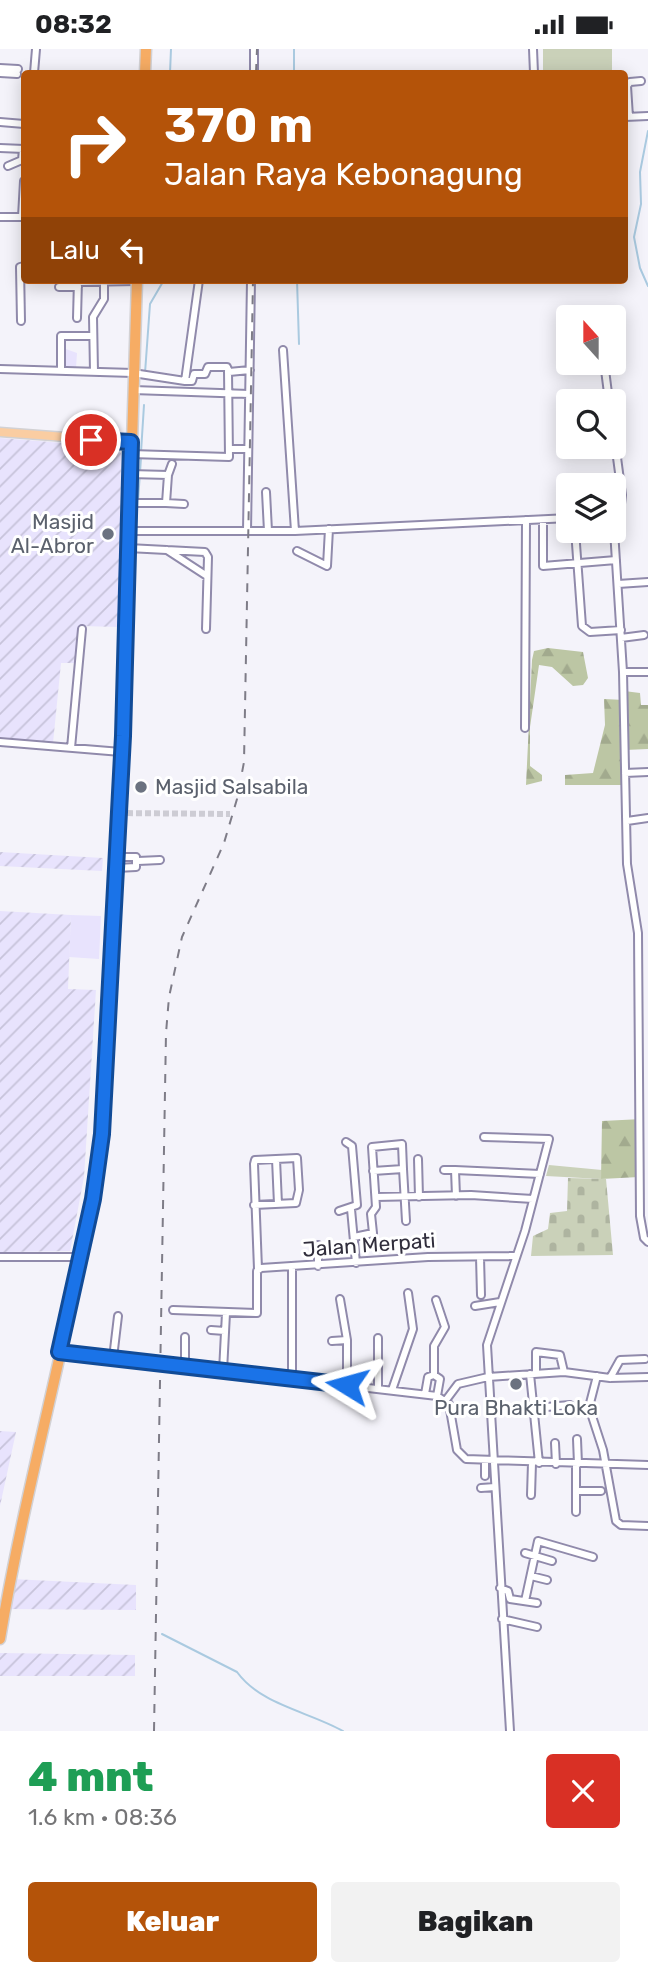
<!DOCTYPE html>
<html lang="id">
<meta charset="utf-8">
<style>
body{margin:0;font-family:Rubik,sans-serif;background:#f2f2f2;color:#202124;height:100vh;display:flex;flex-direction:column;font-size:26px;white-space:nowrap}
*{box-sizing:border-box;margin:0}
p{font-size:23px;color:#757577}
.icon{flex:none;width:38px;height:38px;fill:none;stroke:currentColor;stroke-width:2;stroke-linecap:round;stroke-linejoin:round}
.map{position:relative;height:1682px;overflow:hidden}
.sheet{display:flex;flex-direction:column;background:#fff;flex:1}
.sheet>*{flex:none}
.banner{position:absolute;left:21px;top:21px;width:607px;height:214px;border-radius:7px;box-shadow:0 4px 18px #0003;background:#b45309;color:#fff;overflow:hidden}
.needle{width:46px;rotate:339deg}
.fabs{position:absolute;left:556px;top:256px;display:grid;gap:14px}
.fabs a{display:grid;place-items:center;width:70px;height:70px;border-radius:7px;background:#fff;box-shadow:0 4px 18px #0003;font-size:35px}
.pin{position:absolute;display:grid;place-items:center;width:60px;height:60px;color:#fff;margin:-30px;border:4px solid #fff;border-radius:50%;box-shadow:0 2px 7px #0007}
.me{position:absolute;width:77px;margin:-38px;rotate:278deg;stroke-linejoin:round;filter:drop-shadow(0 0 5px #0008)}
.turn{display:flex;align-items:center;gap:24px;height:147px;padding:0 28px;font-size:32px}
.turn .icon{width:91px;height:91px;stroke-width:2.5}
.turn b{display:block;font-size:49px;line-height:60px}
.then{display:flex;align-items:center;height:66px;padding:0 28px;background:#0003;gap:14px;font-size:26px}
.round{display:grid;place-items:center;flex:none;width:74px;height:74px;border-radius:7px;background:#f2f2f2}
.summary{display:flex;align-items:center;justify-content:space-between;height:119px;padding:0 28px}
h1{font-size:42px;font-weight:800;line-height:52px;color:#1e9e55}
.button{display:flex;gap:14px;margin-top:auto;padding:14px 28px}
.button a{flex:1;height:80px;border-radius:7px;background:#b45309;color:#fff;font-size:28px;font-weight:800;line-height:80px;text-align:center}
.button a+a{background:#f2f2f2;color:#202124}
.status{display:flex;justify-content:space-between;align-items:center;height:49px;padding:0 35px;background:#fff;direction:ltr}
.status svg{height:19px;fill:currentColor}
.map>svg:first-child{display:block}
.built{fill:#e8e3fd}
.industrial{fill:url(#industrial-furrows)}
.green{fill:#cad1b9}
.forest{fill:url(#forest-firs)}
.cemetery{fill:url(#cemetery-stones)}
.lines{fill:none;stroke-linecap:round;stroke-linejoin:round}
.stream{stroke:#aacae0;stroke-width:2}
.minor-tunnel{stroke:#cdccd4;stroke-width:6;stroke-dasharray:6 3;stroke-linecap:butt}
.minor-casing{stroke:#908aab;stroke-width:10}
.major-casing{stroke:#d2d1d4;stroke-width:11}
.highway-casing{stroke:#d2d1d4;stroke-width:13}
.minor{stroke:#fff;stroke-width:6}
.major{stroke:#facda2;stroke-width:8}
.highway{stroke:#f6ac64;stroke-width:10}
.rail{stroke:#7e7c87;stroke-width:2;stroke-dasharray:9 9;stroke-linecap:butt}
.route-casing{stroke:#114b97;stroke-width:18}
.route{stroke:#1a73e8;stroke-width:12}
.worship-dot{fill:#6b7280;stroke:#fff;stroke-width:2.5}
.labels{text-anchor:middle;stroke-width:6;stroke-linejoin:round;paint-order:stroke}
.worship-label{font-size:21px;fill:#5b616d;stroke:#fff;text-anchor:end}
.street-label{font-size:21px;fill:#312e3c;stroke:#fff}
</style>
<div class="status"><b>08:32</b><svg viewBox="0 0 49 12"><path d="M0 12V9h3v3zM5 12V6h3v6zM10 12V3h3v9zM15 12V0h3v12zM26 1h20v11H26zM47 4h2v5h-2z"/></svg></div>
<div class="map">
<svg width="648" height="1682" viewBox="0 0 648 1682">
<defs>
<pattern id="industrial-furrows" width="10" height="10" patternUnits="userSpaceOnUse" patternTransform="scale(1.75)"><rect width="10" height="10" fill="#e8e3fd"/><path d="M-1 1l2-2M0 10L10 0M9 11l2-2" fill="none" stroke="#c7c3da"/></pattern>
<pattern id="forest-firs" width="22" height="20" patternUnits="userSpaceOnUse" patternTransform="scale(1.75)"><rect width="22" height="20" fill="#bcc6a4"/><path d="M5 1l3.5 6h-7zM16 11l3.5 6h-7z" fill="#a2aa8e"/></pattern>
<pattern id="cemetery-stones" width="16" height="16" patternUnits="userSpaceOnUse" patternTransform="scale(1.75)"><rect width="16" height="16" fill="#cad1b9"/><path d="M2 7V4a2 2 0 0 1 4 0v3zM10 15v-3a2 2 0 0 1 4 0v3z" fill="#aeb4a0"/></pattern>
</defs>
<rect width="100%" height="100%" fill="#f4f3fa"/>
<path class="built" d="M63,299L77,304L76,319L62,318Z
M71,866L101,867L99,910L69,908Z"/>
<path class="industrial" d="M0,389L114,398L121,404L119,578L81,577L79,614H61L53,694L0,688Z
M0,803L103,809L102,822L0,817Z
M0,862L71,866L68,940L96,941L84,1128L70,1202L0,1203Z
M0,1382L16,1383L0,1457Z
M11,1530L136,1536V1561L7,1560Z
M0,1604L135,1606V1627H0Z"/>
<path class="green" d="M543,0H612V24H543Z
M549,1116L602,1121L601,1130L546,1127Z"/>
<path class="forest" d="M548,599L583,603L588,629L583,636L573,637L552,618L539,616L530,678V717L542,726V732L526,736L532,611L534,602Z
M624,642L640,644L641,656H648V700L625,701L627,736H565V726L593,724L605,676L604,650L624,651Z
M642,1070L639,1128L601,1130L602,1072Z"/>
<path class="cemetery" d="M568,1129L606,1130L613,1206L531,1207L533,1187L548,1180L550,1164L567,1162Z"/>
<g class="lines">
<path class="stream" d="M294,0V24
M170,24L171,0
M648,82L640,123L641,155L634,188L640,219L648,237
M297,231L299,295
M145,324L150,255L164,231
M141,403L144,356
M138,452L141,409
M136,480L137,458
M162,1585L237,1623C261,1656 307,1662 343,1682"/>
<path class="minor-tunnel" d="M118,764L230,765"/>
<g class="minor-casing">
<path id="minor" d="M533,0L534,24
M0,19L18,20
M0,24L17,25
M34,24L36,0
M254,24V0
M625,68L648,67
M629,68L627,37L630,33L641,32
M0,73L24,75
M0,99L24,100
M8,117L22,111L23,100
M0,168H24
M22,168L24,132
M78,233L137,232
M59,238H78
M77,269L78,231
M21,272L20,218L24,217
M283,301L295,482
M604,313L609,352
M0,320L133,324L185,332L199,231
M61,321V287H92
M94,323L93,268L104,250V231
M185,332H192L194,325H205L208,318H227L229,323L250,321
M133,341L249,345
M614,386L622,446L621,455L614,465
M230,400H248
M131,405L229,408L228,322
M168,426L172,415
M266,443L268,482
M130,454H166L168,426L130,425
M166,454L184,455
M543,471V517L616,511
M575,481L582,577L590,583L621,581
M614,481L623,623L627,815L638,884L640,1167L644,1189L648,1193
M128,482H295L569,469
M247,482L251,231
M128,499L205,503L208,508L206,580
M167,501L207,527
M297,502L327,517L329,480
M618,535L648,533
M621,589L644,586
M623,623H648
M525,679L526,471
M0,693L121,703
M71,699L82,580
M625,724L648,723
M627,772L648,769
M138,812L160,811
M116,819L136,818V808H116
M484,1088L549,1090L525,1182L487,1296L510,1682
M276,1110L278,1155
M418,1110L419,1148
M444,1121H455
M373,1122L403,1120L406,1172
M456,1147L455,1121L540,1125
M376,1148L471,1146L533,1150
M254,1156L296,1154L299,1141L297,1109L255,1111L254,1115L258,1220
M351,1160L356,1214
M339,1162L357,1156L352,1097L346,1093
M354,1188L373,1184L371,1165L376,1158L372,1098L402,1095L403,1120
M0,1208H81
M480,1208L481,1246
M318,1217V1196
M340,1250L347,1291V1336
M475,1257L500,1253
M173,1261L257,1264V1222L261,1219L428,1208L515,1207
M211,1281L225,1282
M185,1288V1317
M332,1292L347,1291
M59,1303L437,1347L449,1355L457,1401L466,1410L648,1416
M113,1309L118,1267
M223,1322L226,1264
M536,1324V1303L560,1306L564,1323
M530,1325L539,1414
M434,1326V1297L445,1278L436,1251
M597,1327L589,1358L603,1401L616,1472L621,1476L648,1477
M292,1328V1219
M610,1329L620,1311L645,1310
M378,1338V1289
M392,1341L413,1280L408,1244
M425,1345L428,1328L434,1326L440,1330L437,1347
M446,1351L458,1335L488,1328L564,1323L610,1329L648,1328
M534,1359L570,1356
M577,1390L578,1415
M555,1394L556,1415
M485,1412V1427
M576,1415V1463
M481,1439L495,1438
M576,1442H601
M531,1446L532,1414
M525,1504L552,1512
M531,1527L547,1531
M500,1539L508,1542L510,1550L537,1554
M525,1552L538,1492L593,1508
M502,1570L537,1578"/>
</g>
<g class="major-casing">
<path id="major" d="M0,383L130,393"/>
</g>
<g class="highway-casing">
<path id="highway" d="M145,24L146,0
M0,1590C28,1420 79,1255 102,1085L123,687L137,231"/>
</g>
<use href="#minor" class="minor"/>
<use href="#major" class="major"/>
<use href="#highway" class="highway"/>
<path class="rail" d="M256,24L257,0
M154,1682L166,984L169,948L182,888L224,794L237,750L244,713L253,231"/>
</g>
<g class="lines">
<g class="route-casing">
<path id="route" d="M91,391L131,393L123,687L102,1085L93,1150L59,1303L347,1336"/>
</g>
<use href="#route" class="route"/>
</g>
<g class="worship-dot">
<circle cx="108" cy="485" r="7"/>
<circle cx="141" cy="738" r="7"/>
<circle cx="516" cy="1335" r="7"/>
</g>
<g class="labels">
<g class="worship-label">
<text x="94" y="480">Masjid<tspan x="94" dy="24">Al-Abror</tspan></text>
<text x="155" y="745" text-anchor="start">Masjid Salsabila</text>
<text x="516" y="1366" text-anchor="middle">Pura Bhakti Loka</text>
</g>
<g class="street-label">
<text transform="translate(369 1196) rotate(-4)" y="7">Jalan Merpati</text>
</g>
</g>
</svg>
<div class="fabs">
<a><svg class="needle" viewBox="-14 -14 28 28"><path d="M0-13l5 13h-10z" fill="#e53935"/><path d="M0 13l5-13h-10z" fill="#757577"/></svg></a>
<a><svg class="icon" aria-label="search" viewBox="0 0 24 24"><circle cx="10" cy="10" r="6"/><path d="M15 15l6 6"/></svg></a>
<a><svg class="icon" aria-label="layers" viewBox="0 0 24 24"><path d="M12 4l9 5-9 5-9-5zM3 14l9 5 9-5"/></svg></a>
</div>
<div class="pin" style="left:91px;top:391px;background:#d93025"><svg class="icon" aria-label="arrive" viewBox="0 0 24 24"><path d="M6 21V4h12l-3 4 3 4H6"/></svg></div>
<svg class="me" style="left:347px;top:1336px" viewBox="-20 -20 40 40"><path d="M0-17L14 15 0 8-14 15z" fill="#1a73e8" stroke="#fff" stroke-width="4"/></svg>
<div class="banner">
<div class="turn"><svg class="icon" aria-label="right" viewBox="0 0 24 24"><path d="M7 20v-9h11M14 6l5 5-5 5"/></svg><div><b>370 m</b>Jalan Raya Kebonagung</div></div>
<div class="then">Lalu<svg class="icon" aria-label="left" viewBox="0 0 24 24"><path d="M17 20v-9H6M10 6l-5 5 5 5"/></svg></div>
</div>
</div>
<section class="sheet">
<div class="summary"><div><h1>4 mnt</h1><p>1.6 km · 08:36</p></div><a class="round" style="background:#d93025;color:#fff"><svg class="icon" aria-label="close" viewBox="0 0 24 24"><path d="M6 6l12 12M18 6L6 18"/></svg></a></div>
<div class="button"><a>Keluar</a><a>Bagikan</a></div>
</section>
